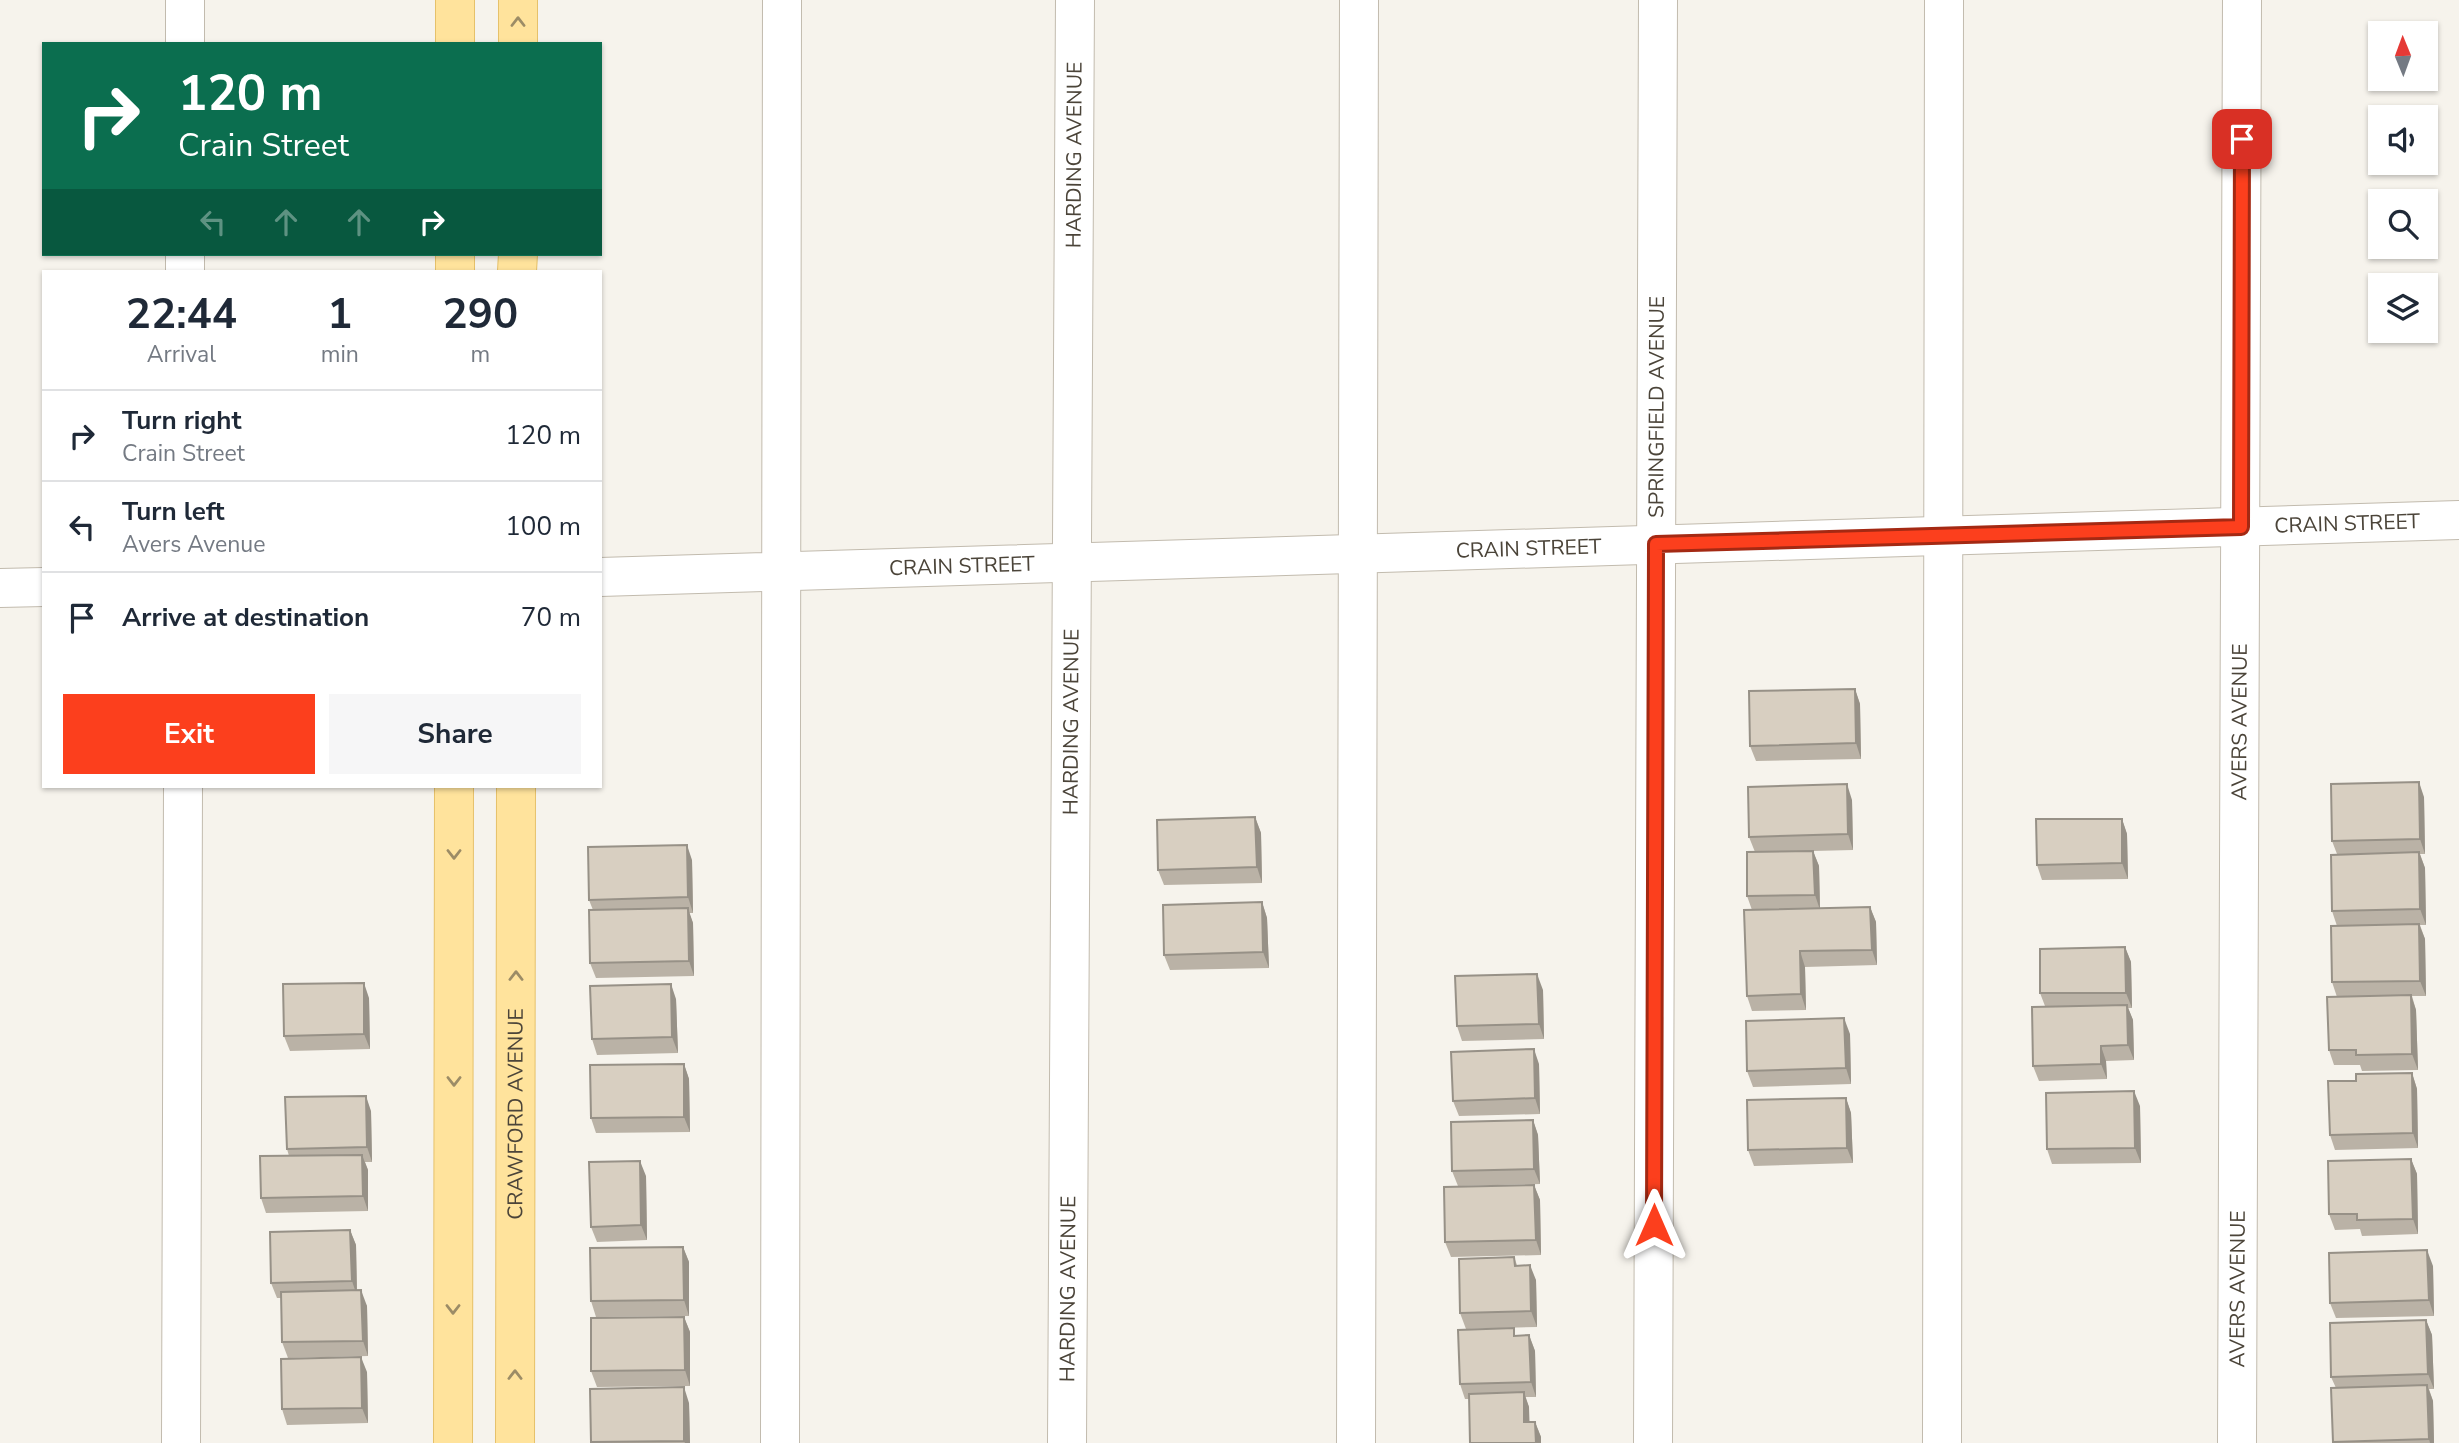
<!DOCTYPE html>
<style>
body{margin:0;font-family:"Nunito Sans",sans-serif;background:#f6f6f7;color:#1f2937;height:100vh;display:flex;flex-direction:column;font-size:26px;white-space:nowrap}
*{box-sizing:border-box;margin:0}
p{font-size:23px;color:#747a83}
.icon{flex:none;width:38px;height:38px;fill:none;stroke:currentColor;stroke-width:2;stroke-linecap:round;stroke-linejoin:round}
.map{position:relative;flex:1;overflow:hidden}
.sheet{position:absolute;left:42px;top:270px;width:560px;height:518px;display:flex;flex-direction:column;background:#fff;border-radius:0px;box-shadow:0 2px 5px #0004}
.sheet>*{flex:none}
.guide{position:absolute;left:42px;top:42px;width:560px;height:214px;border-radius:0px;box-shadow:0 2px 5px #0004;background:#0b6e4f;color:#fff;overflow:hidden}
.needle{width:46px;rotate:359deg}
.tools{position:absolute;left:2368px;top:21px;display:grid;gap:14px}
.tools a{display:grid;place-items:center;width:70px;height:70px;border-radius:0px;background:#fff;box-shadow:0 2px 5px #0004;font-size:35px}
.pin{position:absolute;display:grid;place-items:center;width:60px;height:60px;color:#fff;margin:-30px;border-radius:14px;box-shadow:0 4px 10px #0006}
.me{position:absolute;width:77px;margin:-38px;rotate:0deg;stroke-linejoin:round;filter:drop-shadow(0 0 5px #0008)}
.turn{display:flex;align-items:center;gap:24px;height:147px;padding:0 21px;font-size:32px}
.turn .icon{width:91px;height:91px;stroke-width:2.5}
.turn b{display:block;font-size:49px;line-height:60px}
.lanes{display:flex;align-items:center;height:66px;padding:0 21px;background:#0003;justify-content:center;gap:35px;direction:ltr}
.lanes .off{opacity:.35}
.eta{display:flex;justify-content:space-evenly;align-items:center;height:119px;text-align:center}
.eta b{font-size:42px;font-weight:700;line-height:49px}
.action{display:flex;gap:14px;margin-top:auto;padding:14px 21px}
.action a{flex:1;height:80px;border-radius:0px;background:#fc3f1d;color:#fff;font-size:28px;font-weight:700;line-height:80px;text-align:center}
.action a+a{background:#f6f6f7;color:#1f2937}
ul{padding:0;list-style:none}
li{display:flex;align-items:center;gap:21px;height:91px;padding:0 21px;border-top:2px solid #e0e1e3}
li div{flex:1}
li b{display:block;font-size:26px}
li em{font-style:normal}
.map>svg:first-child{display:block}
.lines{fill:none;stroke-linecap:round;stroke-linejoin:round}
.minor-casing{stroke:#c2bbae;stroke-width:40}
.major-casing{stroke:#e6c16a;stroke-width:40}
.minor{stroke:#fff;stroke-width:38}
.major{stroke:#ffe39c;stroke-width:38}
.wall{fill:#bab2a6}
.shaded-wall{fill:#979187}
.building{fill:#d8cfc1;stroke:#979187;stroke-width:2}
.oneway{stroke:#9c8c66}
.route-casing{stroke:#a42913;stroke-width:18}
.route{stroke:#fc3f1d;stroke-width:12}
.labels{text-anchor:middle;stroke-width:5;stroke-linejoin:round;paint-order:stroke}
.street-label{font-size:21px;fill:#4b4439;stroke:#fff}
</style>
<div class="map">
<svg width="2459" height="1443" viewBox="0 0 2459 1443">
<rect width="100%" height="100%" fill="#f6f3ec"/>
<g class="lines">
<g class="minor-casing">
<g id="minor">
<path d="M185,44V0"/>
<path d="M185,271V254"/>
<path id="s1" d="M600,577L2459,520"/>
<path d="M0,588L44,587"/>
<path d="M181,1443L183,786"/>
<path d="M780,1443L782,0"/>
<path id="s2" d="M1067,1443L1075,0"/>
<path d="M1356,1443L1359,0"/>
<path id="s3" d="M1653,1443L1658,0"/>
<path d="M1942,1443L1944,0"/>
<path id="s4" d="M2237,1443L2242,0"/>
</g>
</g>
<g class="major-casing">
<g id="major">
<path d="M455,44V0"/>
<path d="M518,44V0"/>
<path d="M455,271V254"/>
<path d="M517,271L518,254"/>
<path d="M453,1443L454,786"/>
<path id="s5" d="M515,1443L516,786"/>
</g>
</g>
<use href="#minor" class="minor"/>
<use href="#major" class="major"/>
</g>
<path class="wall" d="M1855,689L1860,704L1861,759L1756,761L1750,746Z
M2424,797L2425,854H2420L2425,868L2426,925H2420L2425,939L2426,996H2412L2416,1010L2418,1070L2362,1071L2360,1065H2334L2329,1050L2337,997L2332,982L2337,926L2332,911L2337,854L2332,841Z
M1852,800L1853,850L1813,851L1819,866L1820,908L1870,907L1876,922L1877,965L1805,967L1806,1010L1752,1011L1747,996L1752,910L1747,896L1755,852L1749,837Z
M1255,817L1261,833L1262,883L1164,885L1158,870Z
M2122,819L2127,834L2128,879L2042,880L2037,865Z
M692,860L693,913H689L693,923L694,976L596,978L590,963L593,910L589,900Z
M1262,902L1267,918L1269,968L1170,970L1164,955Z
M2125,947L2131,962L2132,1008H2128L2133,1020L2134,1060L2106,1061L2107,1079L2039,1081L2033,1066L2045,1006L2040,993Z
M1543,990L1544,1039L1462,1041L1457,1026Z
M369,998L370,1049L290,1051L284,1036Z
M676,999L678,1053L597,1055L592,1039Z
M1850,1034L1851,1084L1753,1087L1747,1071Z
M684,1064L689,1079L690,1132L596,1133L591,1118Z
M1539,1064L1540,1114L1459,1116L1453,1101Z
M2412,1073L2417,1089L2418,1148L2335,1150L2330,1135L2356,1081Z
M1846,1098L1851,1113L1853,1163L1754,1166L1748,1150Z
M2140,1106L2141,1163L2052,1164L2047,1149Z
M371,1111L372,1162H365L368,1170V1211L266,1213L261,1198L289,1156L287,1149Z
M1533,1120L1538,1135L1540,1184L1458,1186L1452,1171Z
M2411,1159L2417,1174L2418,1234L2362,1236L2360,1229L2335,1230L2329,1214Z
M646,1176L647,1240L597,1242L591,1227Z
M1534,1185L1540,1200L1541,1255L1451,1257L1445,1242Z
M350,1230L356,1245L357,1290L367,1306L368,1356L288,1358L282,1342L281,1298H277L271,1283Z
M683,1247L689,1262V1316L596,1317L591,1301Z
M1514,1257L1517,1265L1536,1280L1537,1327L1466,1329L1460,1313Z
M2433,1266L2434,1316L2336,1318L2330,1303Z
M684,1317L690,1332V1386L597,1387L591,1371Z
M2426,1320L2432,1335L2434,1389H2429L2433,1401L2434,1443H2333L2336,1388L2331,1377Z
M1529,1335L1535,1351L1536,1397H1525L1529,1407V1422H1535L1541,1437V1443H1470L1469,1399H1465L1460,1384Z
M367,1372L368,1423L287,1425L282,1409Z
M689,1403L690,1443H592L591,1442Z"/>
<path class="shaded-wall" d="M1855,689L1860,704L1861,759L1856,743Z
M2419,782L2424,797L2425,854L2420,839Z
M1847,784L1852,800L1853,850L1848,834Z
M1255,817L1261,833L1262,883L1257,867Z
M2122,819L2127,834L2128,879L2122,863Z
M687,845L692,860L693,913L688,897Z
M1813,851L1819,866L1820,910L1815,895Z
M2419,852L2425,868L2426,925L2420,909Z
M1262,902L1267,918L1269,968L1263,952Z
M1870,907L1876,922L1877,965L1872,950Z
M688,908L693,923L694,976L689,961Z
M2419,924L2425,939L2426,996L2420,981Z
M2125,947L2131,962L2132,1008L2126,993Z
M1800,951L1805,967L1806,1010L1801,994Z
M1537,974L1543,990L1544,1039L1539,1024Z
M364,983L369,998L370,1049L364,1034Z
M671,984L676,999L678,1053L672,1037Z
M2411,995L2416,1010L2418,1070L2412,1054Z
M2127,1005L2133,1020L2134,1060L2128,1045Z
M1844,1018L1850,1034L1851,1084L1846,1068Z
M2101,1046L2106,1061L2107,1079L2101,1064Z
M1534,1049L1539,1064L1540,1114L1535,1098Z
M684,1064L689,1079L690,1132L684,1117Z
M2412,1073L2417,1089L2418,1148L2413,1133Z
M2134,1091L2140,1106L2141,1163L2135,1148Z
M366,1096L371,1111L372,1162L367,1147Z
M1846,1098L1851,1113L1853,1163L1847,1148Z
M1533,1120L1538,1135L1540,1184L1534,1169Z
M362,1155L368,1170V1211L363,1196Z
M2411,1159L2417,1174L2418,1234L2413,1219Z
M640,1161L646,1176L647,1240L641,1225Z
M1534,1185L1540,1200L1541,1255L1536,1240Z
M350,1230L356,1245L357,1296L352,1281Z
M683,1247L689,1262V1316L684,1300Z
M2427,1250L2433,1266L2434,1316L2429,1300Z
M1530,1265L1536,1280L1537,1327L1531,1311Z
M361,1290L367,1306L368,1356L363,1341Z
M684,1317L690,1332V1386L685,1370Z
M2426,1320L2432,1335L2434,1389L2428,1374Z
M1529,1335L1535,1351L1536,1397L1531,1382Z
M361,1357L367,1372L368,1423L362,1408Z
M2427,1385L2433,1401L2434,1443H2430L2429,1439Z
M684,1387L689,1403L690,1443H685L684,1441Z
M1524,1392L1529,1407L1530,1437L1524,1422Z
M1535,1422L1541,1437V1443H1536Z"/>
<path class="building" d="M1855,689L1856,743L1750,746L1749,691Z
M2419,782L2420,839L2332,841L2331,784Z
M1847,784L1848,834L1749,837L1748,787Z
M1255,817L1257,867L1158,870L1157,820Z
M2036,819H2122V863L2037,865Z
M687,845L688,897L589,900L588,847Z
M1813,851L1815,895L1747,896V852Z
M2419,852L2420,909L2332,911L2331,855Z
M1262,902L1263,952L1164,955L1163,905Z
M1870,907L1872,950L1800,951L1801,994L1747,996L1744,910Z
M688,908L689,961L590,963L589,910Z
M2419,924L2420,981L2332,982L2331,926Z
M2125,947L2126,993H2040V949Z
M1537,974L1539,1024L1457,1026L1455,976Z
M364,983V1034L284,1036L283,984Z
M671,984L672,1037L592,1039L590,986Z
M2411,995L2412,1054L2356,1055V1050H2329L2327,997Z
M2127,1005L2128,1045L2101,1046V1064L2033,1066L2032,1007Z
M1844,1018L1846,1068L1747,1071L1746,1021Z
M1534,1049L1535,1098L1453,1101L1451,1052Z
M684,1064V1117L591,1118L590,1065Z
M2412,1073L2413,1133L2330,1135L2328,1081H2356V1074Z
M2134,1091L2135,1148L2047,1149L2046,1093Z
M366,1096L367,1147L287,1149L285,1097Z
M1846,1098L1847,1148L1748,1150L1747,1100Z
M1533,1120L1534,1169L1452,1171L1451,1122Z
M362,1155L363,1196L261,1198L260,1156Z
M2411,1159L2413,1219L2357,1220V1214H2329L2328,1161Z
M640,1161L641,1225L591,1227L589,1162Z
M1534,1185L1536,1240L1445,1242L1444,1187Z
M350,1230L352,1281L271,1283L270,1232Z
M683,1247L684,1300L591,1301L590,1248Z
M2427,1250L2429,1300L2330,1303L2329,1253Z
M1514,1257L1515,1266L1530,1265L1531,1311L1460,1313L1459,1259Z
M361,1290L363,1341L282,1342L281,1292Z
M684,1317L685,1370L591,1371V1318Z
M2426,1320L2428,1374L2331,1377L2330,1323Z
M1514,1328V1336L1529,1335L1531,1382L1460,1384L1458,1330Z
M361,1357L362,1408L282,1409L281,1359Z
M2427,1385L2429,1439L2333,1442L2331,1388Z
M684,1387V1441L591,1442L590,1389Z
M1524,1392V1422H1535L1536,1443H1470L1469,1394Z"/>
<defs><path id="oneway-chevron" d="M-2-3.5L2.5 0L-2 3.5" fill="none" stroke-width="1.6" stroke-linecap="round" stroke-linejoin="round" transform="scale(1.75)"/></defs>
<g class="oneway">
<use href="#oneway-chevron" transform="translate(518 22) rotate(-90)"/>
<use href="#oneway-chevron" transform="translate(454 854) rotate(90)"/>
<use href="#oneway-chevron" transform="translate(516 976) rotate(-90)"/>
<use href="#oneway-chevron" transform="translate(454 1081) rotate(90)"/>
<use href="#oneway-chevron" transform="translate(453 1309) rotate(90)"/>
<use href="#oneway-chevron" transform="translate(515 1375) rotate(-90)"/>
</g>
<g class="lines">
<g class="route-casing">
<path id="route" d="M1654,1225L1656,544L2241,527L2242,139"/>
</g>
<use href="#route" class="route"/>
</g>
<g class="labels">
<g class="street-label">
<text dy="7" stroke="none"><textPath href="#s2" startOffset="1288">HARDING AVENUE</textPath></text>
<text dy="7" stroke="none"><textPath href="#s3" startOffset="1036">SPRINGFIELD AVENUE</textPath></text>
<text dy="7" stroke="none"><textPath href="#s1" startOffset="1748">CRAIN STREET</textPath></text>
<text dy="7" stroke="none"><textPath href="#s1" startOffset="929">CRAIN STREET</textPath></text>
<text dy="7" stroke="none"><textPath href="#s1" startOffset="362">CRAIN STREET</textPath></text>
<text dy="7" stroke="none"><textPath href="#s4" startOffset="721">AVERS AVENUE</textPath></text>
<text dy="7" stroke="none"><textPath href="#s2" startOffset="721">HARDING AVENUE</textPath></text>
<text dy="7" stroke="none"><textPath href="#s5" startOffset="329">CRAWFORD AVENUE</textPath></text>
<text dy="7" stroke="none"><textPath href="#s2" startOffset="154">HARDING AVENUE</textPath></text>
<text dy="7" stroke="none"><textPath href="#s4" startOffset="154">AVERS AVENUE</textPath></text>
</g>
</g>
</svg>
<div class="tools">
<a><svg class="needle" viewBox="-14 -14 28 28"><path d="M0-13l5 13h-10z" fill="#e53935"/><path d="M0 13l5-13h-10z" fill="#747a83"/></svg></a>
<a><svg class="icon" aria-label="sound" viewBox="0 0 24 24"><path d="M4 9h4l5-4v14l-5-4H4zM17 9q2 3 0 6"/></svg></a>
<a><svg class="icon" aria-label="search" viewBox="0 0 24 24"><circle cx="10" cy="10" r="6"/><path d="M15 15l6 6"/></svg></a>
<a><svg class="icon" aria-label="layers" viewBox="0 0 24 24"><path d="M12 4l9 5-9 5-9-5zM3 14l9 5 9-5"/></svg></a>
</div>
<div class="pin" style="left:2242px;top:139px;background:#d93025"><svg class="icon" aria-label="arrive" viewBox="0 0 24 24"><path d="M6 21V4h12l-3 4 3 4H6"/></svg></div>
<svg class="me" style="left:1654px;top:1225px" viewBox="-20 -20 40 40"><path d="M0-17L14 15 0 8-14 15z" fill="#fc3f1d" stroke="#fff" stroke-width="4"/></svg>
<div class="guide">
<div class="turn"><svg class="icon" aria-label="right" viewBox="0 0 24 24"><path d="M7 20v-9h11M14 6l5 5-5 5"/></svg><div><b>120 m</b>Crain Street</div></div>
<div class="lanes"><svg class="icon off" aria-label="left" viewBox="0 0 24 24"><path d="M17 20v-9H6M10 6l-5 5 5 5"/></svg><svg class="icon off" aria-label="ahead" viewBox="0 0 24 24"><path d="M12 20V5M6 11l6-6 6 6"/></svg><svg class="icon off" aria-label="ahead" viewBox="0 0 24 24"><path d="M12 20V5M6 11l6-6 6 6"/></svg><svg class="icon" aria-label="right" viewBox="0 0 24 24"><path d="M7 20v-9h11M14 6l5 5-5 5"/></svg></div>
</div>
<section class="sheet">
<div class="eta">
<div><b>22:44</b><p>Arrival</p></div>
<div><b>1</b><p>min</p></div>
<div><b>290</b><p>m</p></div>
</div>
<ul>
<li><svg class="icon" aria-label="right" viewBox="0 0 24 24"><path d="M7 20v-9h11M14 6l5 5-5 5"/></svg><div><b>Turn right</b><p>Crain Street</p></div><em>120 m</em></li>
<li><svg class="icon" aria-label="left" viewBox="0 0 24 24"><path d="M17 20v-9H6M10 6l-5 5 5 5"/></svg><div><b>Turn left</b><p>Avers Avenue</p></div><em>100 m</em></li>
<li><svg class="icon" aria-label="arrive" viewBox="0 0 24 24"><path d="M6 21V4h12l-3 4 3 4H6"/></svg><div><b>Arrive at destination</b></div><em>70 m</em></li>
</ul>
<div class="action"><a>Exit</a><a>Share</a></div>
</section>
</div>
